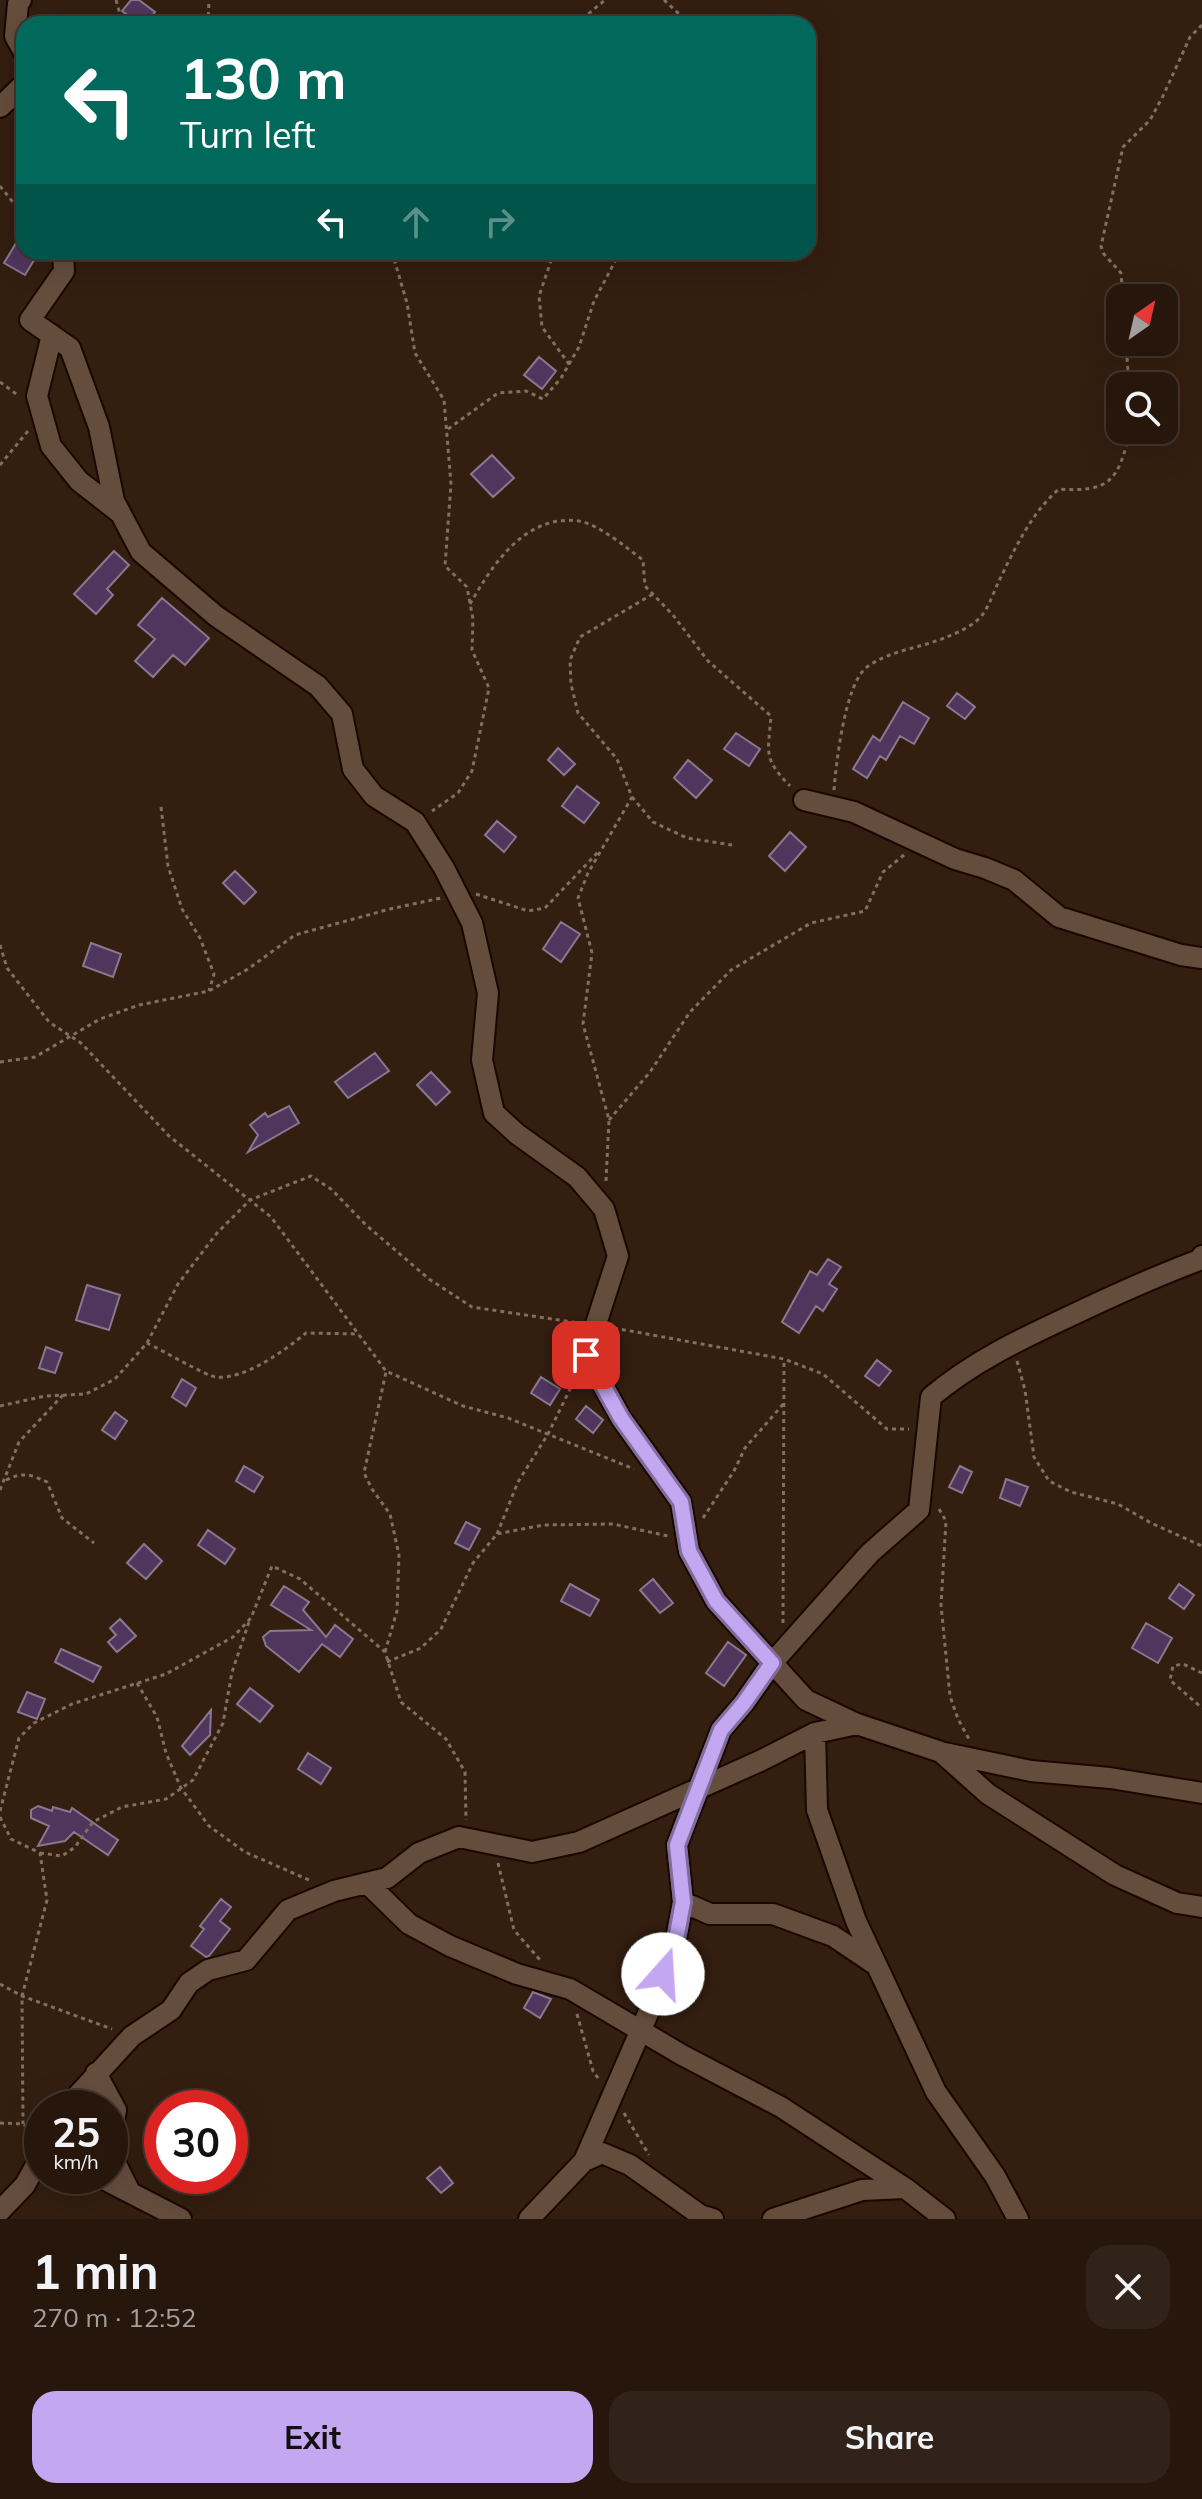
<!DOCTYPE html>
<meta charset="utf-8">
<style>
body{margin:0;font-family:Mulish,sans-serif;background:#32231a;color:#f1f3f6;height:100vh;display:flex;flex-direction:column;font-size:30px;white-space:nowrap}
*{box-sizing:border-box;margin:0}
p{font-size:26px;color:#a49f9d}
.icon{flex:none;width:44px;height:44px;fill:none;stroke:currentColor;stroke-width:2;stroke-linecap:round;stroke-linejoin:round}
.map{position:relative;height:2219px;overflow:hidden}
.panel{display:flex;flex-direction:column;background:#26160c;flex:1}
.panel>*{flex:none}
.top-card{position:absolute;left:16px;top:16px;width:800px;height:244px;border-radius:24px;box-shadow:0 8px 32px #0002,0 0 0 2px #42352d;background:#00695c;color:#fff;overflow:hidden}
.needle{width:52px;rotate:34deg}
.tools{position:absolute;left:1106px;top:284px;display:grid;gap:16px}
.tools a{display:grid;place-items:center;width:72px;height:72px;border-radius:16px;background:#26160c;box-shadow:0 8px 32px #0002,0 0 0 2px #42352d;font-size:40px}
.speed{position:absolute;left:24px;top:2090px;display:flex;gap:16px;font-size:40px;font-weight:700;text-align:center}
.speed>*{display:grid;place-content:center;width:104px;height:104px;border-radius:50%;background:#26160c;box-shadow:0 8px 32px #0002,0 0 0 2px #42352d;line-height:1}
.speed small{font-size:20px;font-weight:400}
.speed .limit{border:12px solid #d22;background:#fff;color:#111}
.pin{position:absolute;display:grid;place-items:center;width:68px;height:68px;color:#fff;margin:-34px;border-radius:16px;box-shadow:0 4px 12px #0006}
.me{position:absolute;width:88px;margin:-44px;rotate:19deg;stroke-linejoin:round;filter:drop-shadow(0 0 6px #0008)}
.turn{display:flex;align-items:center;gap:28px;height:168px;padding:0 32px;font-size:36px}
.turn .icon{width:104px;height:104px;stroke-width:2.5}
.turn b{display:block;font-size:56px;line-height:68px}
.lanes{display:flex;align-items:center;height:76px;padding:0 32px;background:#0003;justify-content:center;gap:40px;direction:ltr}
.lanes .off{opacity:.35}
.round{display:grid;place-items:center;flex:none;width:84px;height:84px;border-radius:24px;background:#32231a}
.summary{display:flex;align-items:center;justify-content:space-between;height:136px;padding:0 32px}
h1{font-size:48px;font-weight:700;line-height:60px}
.primary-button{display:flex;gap:16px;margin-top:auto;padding:16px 32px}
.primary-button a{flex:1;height:92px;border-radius:24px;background:#c4a7f1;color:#111;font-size:32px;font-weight:700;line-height:92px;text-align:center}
.primary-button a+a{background:#32231a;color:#f1f3f6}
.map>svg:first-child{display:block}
.building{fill:#50355d;stroke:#887890;stroke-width:2}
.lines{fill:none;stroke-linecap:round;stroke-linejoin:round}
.minor-casing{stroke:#1a0700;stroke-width:24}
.path{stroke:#816f63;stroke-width:3;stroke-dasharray:4 4;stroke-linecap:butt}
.minor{stroke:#654d3d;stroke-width:20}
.route-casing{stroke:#7f6d9d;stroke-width:20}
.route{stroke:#c4a7f1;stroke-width:14}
</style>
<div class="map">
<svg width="1202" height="2219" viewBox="0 0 1202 2219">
<rect width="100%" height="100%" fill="#331e10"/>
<path class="building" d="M131,0H139L155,12L146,24H140L122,11Z
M24,230V252H39L25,275L4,263Z
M539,357L556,371L542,389L524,375Z
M492,455L514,478L493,497L471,474Z
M114,551L129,565L107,589L113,595L96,614L74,594Z
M162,598L209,638L185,665L173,655L153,677L135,661L155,639L138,625Z
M957,693L975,707L965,719L947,706Z
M903,702L929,718L914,744L900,736L886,760L880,756L867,778L853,769L873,736L880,741Z
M736,733L760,749L749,766L724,749Z
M558,748L575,764L564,775L548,760Z
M688,760L712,780L696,798L674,778Z
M577,786L599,803L584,823L562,806Z
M497,821L516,837L504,852L485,835Z
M790,832L806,847L785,871L769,856Z
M235,871L256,892L244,904L223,883Z
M561,922L580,934L561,962L543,949Z
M91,943L121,954L113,977L83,966Z
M375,1053L389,1071L348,1098L335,1082Z
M431,1072L450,1092L436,1105L417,1085Z
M289,1106L299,1123L248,1152L258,1135L250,1125L265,1113L268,1117Z
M828,1259L841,1267L829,1284L837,1289L823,1311L816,1306L799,1333L782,1322L810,1271L817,1275Z
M87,1285L120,1295L109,1330L76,1320Z
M46,1347L62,1353L55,1373L39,1368Z
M877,1360L891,1371L879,1386L865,1376Z
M541,1377L560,1389L550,1405L531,1393Z
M182,1379L196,1388L186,1406L172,1397Z
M586,1406L603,1420L593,1433L576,1419Z
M115,1412L127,1421L115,1439L102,1430Z
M244,1466L263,1477L254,1492L236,1481Z
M960,1466L972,1472L962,1493L949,1487Z
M1006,1479L1028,1487L1020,1506L1000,1498Z
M466,1522L480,1529L469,1550L455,1543Z
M208,1530L235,1549L225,1564L198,1545Z
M144,1544L162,1561L146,1579L127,1563Z
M653,1579L673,1603L660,1613L640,1590Z
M570,1584L599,1600L590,1616L561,1601Z
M1179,1584L1194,1595L1184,1609L1169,1598Z
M284,1586L309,1602L303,1610L326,1637L335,1625L353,1639L340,1657L322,1644L299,1672L266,1646L263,1637L270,1631L311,1630L271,1605Z
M120,1619L136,1636L117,1652L108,1642L116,1635L110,1628Z
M1146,1623L1172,1638L1158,1663L1132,1648Z
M728,1642L746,1655L724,1686L706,1673Z
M61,1649L101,1667L93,1682L55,1662Z
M250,1688L273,1706L260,1722L237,1704Z
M27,1692L45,1699L37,1719L18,1712Z
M211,1710L210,1735L190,1755L182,1746Z
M308,1753L331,1768L321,1784L298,1769Z
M38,1806L52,1811L53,1807L70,1812L72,1808L118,1840L108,1855L74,1832L65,1841L38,1846L49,1826L31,1818V1810Z
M221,1899L231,1907L220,1921L230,1929L209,1956L206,1957L191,1946L204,1929L200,1926Z
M533,1992L551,1999L540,2018L524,2008Z
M440,2167L453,2183L441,2193L427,2178Z"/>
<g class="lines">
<g class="minor-casing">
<path id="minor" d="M21,0L18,4L15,36L24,52
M0,107L24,84
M63,252L64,271L30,320L70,348L99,427L114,501L141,552L216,616L318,686L342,714L353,769L374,796L415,822L444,868L472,923L488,993L482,1060L494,1113L517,1134L577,1177L604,1209L618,1256L586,1355L621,1418L681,1502L689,1551L716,1601L806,1700L857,1724L941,1752L988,1794L1115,1875L1177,1903L1202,1907
M52,335L37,396L51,446L79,481L120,513
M804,800L854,812L955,859L985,868L1014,880L1059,917L1181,955L1202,958
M815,1733L817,1810L856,1921L936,2092L995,2176L1018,2219
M945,1753L1031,1771L1110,1778L1202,1793
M367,1883L409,1924L450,1946L517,1974L570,1989L682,2055L781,2107L905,2188L945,2219
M683,1902L710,1914H773L833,1936L876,1965
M96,2073L116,2110L110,2144
M66,2108L132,2036L171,2010L189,1983L208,1970L246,1960L288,1910L334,1891L387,1878L419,1853L459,1837L532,1852L579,1842L760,1761L815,1733L857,1724
M110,2152L130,2192
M584,2161L602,2153L630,2165L700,2215L713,2219
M98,2176L181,2219
M0,2211L25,2185L42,2154
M529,2219L584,2161L656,1995L677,1934L683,1902L677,1845L721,1730L744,1703L772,1663L870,1553L919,1510L931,1397C972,1362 1019,1340 1068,1317C1112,1296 1154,1277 1199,1260L1202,1256
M773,2219L862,2190L905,2188"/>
</g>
<path class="path" d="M116,0L123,24
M664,0L690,24
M208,24L209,0
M576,24L605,0
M0,186L24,216
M392,252L407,303L415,353L444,400L451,484L445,566L467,587L473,619L472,650L489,688L472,771L458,793L432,811
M554,252L539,296L542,327L569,364
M1123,298L1121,273L1103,253L1101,246L1123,147L1150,120L1163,96L1190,37L1202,25
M1126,342L1129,386
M0,382L19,396
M448,429L498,393L526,391L543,399L561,378L579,347L594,301L620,252
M0,465L28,431
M470,604C493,564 525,514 579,521C598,524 627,548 643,560L645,586L673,615L708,661L771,716C768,754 763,758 790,786
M834,790C836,764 845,683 867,667C890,650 921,648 947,637C959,632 975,625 983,614C990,604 994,591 999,581C1015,548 1032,512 1059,489C1111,493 1119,479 1130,430
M632,797L653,822L687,838L732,845
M161,807L168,866L182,909L200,938L214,974L209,991
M476,894L528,911L545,908L600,850
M0,945L7,968L49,1022L81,1043L169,1136L271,1217L386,1371L463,1406L508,1418L634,1469
M0,1062L35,1057L100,1019L139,1005L209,991L248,969L295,935L390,909L441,898
M609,1120L650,1072L690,1012L731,970L811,923L865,911L883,872L904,855
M606,1181L609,1120L583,1024L592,953L578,898L588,873L632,797L617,759L578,713L571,684L570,660L580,637L653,594
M614,1328L784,1359L823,1374L887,1429H909
M147,1343C160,1349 206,1376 216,1377C245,1380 285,1350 306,1333L359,1334
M1017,1361L1025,1390L1034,1457L1049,1481L1071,1492L1118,1504L1151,1523L1202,1546
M0,1406L45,1396L86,1394L115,1379L147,1343L178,1284L217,1233L250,1200L311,1176L331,1189L366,1225L429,1279L472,1307L579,1323
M6,1480C23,1472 30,1474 47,1482L62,1518L94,1543
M0,1490L19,1442L63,1395
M939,1509L946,1521L941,1605L950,1696L958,1719L969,1739
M703,1518L734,1471L745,1448L785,1402
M497,1534L518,1482L548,1434L576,1377
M783,1623L784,1359
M385,1652L397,1611L399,1555L390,1514L372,1489L364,1473L386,1372
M387,1662L421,1648L441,1629L473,1563L497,1534L543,1525L613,1524L668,1536
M1202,1673L1183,1664L1173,1666L1170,1680L1202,1708
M137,1683L157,1717L166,1753L181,1788L209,1826L245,1852L309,1880
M0,1811L19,1738L34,1723L72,1704L166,1674L233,1637L251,1618L272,1566L300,1579L385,1652L401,1702L446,1739L465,1772L466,1820
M0,1817L11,1839L40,1853L47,1900L22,1996L23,2124
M40,1853L62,1856L75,1847L93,1822L122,1807L166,1799L193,1780L223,1723L232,1672L249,1622
M498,1863L514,1930L540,1960
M0,1984L22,1996L112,2029
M577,2014L593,2071L598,2078
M624,2113L649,2155
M0,2123L23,2124L39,2136"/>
<use href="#minor" class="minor"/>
</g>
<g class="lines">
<g class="route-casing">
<path id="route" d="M586,1355L621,1418L681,1502L689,1551L716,1601L772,1663L744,1703L721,1730L677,1845L683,1902L677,1934L663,1974"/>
</g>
<use href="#route" class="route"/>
</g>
</svg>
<div class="tools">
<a><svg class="needle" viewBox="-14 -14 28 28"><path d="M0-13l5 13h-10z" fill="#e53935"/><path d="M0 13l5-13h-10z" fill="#a49f9d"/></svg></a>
<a><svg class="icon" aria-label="search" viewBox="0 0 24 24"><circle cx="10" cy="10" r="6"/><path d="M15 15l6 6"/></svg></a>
</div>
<div class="speed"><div>25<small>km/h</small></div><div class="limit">30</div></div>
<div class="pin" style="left:586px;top:1355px;background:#d93025"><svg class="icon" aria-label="arrive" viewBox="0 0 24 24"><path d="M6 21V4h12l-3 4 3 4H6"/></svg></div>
<svg class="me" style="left:663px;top:1974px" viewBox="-20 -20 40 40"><circle r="19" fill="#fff"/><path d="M0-13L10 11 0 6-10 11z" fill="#c4a7f1"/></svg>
<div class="top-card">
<div class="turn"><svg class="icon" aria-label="left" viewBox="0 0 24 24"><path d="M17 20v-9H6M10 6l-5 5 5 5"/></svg><div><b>130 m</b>Turn left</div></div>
<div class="lanes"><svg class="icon" aria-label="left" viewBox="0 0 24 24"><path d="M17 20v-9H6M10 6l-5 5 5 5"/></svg><svg class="icon off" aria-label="ahead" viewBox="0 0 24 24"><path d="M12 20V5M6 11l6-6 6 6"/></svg><svg class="icon off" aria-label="right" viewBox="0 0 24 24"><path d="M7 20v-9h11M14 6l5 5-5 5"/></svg></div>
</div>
</div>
<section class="panel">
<div class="summary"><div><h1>1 min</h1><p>270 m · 12:52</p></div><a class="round"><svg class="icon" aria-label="close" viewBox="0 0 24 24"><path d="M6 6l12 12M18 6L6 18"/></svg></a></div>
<div class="primary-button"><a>Exit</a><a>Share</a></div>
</section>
